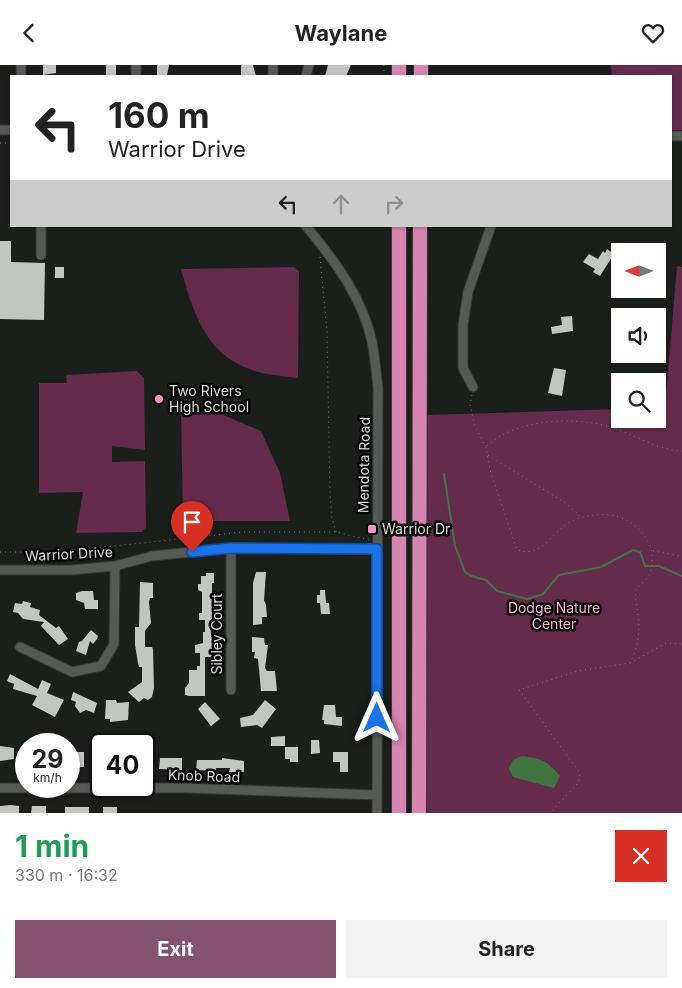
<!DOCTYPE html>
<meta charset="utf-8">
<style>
body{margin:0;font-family:Inter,sans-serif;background:#f2f2f2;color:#222;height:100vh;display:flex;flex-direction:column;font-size:19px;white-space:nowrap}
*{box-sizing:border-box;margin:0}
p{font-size:16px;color:#767676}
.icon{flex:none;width:28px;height:28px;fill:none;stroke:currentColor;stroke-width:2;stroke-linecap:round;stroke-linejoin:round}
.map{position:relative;height:748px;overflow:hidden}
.panel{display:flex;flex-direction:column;background:#fff;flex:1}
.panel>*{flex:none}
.guide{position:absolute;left:10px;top:10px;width:662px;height:152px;border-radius:0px;box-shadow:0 1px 4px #0004;background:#fff;color:#222;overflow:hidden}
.needle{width:32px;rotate:270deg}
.buttons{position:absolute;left:611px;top:178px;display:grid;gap:10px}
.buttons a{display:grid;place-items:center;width:55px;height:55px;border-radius:0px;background:#fff;box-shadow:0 1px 4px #0004;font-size:25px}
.speed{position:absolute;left:15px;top:668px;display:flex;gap:10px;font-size:25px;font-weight:700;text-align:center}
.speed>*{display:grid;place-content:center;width:65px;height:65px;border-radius:50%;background:#fff;box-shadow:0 1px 4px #0004;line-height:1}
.speed small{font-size:12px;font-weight:400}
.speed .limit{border:2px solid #111;border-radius:8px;background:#fff;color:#111}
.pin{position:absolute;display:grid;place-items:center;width:42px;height:42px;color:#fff;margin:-51px -21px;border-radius:50% 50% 50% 0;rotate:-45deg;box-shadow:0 0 5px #0007}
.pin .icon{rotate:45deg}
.me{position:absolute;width:55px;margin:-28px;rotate:0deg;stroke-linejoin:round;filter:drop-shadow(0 0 4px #0008)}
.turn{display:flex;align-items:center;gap:18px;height:105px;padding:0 15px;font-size:22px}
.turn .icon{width:65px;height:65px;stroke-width:2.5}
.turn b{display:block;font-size:35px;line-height:42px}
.lanes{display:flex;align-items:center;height:48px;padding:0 15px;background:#0003;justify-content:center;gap:25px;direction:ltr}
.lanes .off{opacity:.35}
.round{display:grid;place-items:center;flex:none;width:52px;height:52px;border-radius:0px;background:#f2f2f2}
.summary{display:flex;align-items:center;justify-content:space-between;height:85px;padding:0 15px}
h1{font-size:30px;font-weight:700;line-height:38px;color:#1e9e55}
.cta{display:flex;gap:10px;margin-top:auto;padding:10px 15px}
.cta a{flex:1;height:58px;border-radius:0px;background:#83536d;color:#fff;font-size:20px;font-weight:700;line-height:58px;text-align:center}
.cta a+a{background:#f2f2f2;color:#222}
header{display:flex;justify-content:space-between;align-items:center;height:65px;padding:0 15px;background:#fff;font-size:22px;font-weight:700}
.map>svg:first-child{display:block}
.green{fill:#642b4c}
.water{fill:#41733f}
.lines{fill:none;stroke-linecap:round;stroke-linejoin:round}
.stream{stroke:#41733f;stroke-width:2}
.building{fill:#c1c7c0}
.minor-casing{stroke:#343834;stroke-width:11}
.highway-casing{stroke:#343834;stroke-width:16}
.path{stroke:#7d817c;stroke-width:1;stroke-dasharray:1 4;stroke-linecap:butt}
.minor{stroke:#555a54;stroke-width:9}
.highway{stroke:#d884b2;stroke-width:14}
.route-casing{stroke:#114b97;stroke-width:12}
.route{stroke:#1a73e8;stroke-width:9}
.poi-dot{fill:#f98fc9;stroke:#060806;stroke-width:2}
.labels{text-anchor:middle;stroke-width:5;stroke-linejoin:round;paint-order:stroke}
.poi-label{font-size:14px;fill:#dadeda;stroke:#060806;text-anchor:start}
.street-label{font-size:14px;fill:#dadeda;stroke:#060806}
.park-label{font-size:14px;fill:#fdb1d9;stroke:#060806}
</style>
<header><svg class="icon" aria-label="back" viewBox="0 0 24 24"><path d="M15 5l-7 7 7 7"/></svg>Waylane<svg class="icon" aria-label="heart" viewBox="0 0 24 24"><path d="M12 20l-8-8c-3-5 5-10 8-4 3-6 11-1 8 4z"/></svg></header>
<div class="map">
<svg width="682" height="748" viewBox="0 0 682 748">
<rect width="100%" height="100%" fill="#1a1f19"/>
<path class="green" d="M611,0H682V65H671V11H612Z
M677,201L682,202V748H426L427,350L620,344V354H658V342H665Z
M294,202L299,206L298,313C283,311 266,310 252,305C205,289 193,247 181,204Z
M137,306L144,313L145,385L112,381V397L145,396L146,462L142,467L76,468L83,427L39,428V318H67L66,310Z
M221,349L261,366L280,408L290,456H190L183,450L181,350Z"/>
<path class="water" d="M522,691C542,694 546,695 560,711L554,723L513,712L509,703L513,695Z"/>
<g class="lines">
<path class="stream" d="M444,409L455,481L465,507L471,511L486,515L497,526L527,534L543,529L559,510L601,502L633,485L640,487L645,501H659L682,511"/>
</g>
<path class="building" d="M43,0H56V8L43,10Z
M106,0H116V11H106Z
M157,0H169L167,11H157Z
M241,0H253L256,11H241Z
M328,0H351L346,11H325Z
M0,176H11V197L45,198L44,255L0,254Z
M607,184L614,189L600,211L593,207L595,204L583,197L589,189L598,194L603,186L605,188Z
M55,202H64V213H55Z
M572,251L573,266L552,269L551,262L562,260L561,252Z
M554,303L566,305L562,331L548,328Z
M256,507H266L264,535L266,540L267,552H262V559L253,560V518Z
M206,508H214V518H212V559H210L213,586L211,592H205V631H189L185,630V623L189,618V605H197V601H200V588H195V580L203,578V567H205V555H199V548H202V527L198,525V519H201V511H206Z
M140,517L153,518V533H150L149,537L151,558L145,566V582H152L153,584L154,623L152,632L148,635L144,633L139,637L128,627L142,617V602H139L138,598L135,580V562H139Z
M320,525H325L326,538H329L330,549H321L320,538H317V530H320Z
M82,526H93L94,535H98V544H85L84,538L76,535V528Z
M23,536L31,538L30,542L40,545L39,550L56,563L59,561L68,574L59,580L41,561L44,557L23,554L18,548L13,547L15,538L22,539Z
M91,565L98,571L97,574L93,579L90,576L86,590L76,586L79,577L82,576Z
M252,572L264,573L265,580H268L265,603L267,606H275L277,626H261L258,594L254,593L255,587H252Z
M10,609L38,624L42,615L51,619L47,628L64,635L55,652L32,640L37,631L13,624L14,619L7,616Z
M73,627L97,638L94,648L86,645L80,648L75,641L76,637L71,635Z
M106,635H116L117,638L129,637L128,655L110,657V654H105Z
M265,635L276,644L262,663L257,660L241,662L240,653L253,650Z
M205,637L220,654L211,661L198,644Z
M324,640H335L336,652H342V661L324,659V655H322Z
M285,671V681H271V672Z
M311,675H319L320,688L311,689Z
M0,681L14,683V694L0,696Z
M285,682H298V697H290V694H285Z
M74,687H84V702H74V699H69V688Z
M333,687H348V707H340V697H333Z
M160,693H182V705L159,704Z
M222,693L244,696V707H229L230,703H216V706L196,705L197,695H222Z
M11,740L19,741V748H0V741Z
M32,741H46V748H31Z
M65,742H89V748H65Z
M103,742H117V748H103Z"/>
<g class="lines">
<g class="minor-casing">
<path id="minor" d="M21,0V11
M273,0V11
M136,11V0
M306,11L309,0
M0,65H11
M671,71H682
M306,161C334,195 363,233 372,277C375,292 376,307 378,322L377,748
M41,190V161
M473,322L463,303V260L468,227L491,161
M231,483V625
M0,505H71L115,501L152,491L231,483L377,484
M20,582L72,607L101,601L114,579L115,501
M0,723H185L377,730"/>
</g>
<g class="highway-casing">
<path id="highway" d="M399,11V0
M421,11V0
M399,161V748
M419,748L420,161"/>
</g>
<path class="path" d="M384,0V11
M0,78H11
M320,192L327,267L330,429L332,453L336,467
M472,330L470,340L475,361L486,382L490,405L517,485C543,494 553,464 574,455C606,443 637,450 651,483C653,487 652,504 650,509C647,515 639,520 635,526C638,558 644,568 630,598L578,606L519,625L580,708L579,717L550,748
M487,381C517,353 576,351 614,363C637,371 657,385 682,386
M488,390L567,439L582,453
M653,486L682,491
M0,487H59L243,467H336L369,475
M630,598L666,578L682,579"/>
<use href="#minor" class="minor"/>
<use href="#highway" class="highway"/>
</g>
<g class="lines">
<g class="route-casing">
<path id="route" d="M192,487L231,483L377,484V653"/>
</g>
<use href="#route" class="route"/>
</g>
<g class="poi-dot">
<circle cx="159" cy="334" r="5"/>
<rect x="367" y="459" width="10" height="10" rx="2.5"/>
</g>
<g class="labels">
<g class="poi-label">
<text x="169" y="331">Two Rivers<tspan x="169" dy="16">High School</tspan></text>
<text x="382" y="469">Warrior Dr</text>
</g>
<g class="street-label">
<text transform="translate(364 400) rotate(-89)" y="5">Mendota Road</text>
<text transform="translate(69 489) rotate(-3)" y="5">Warrior Drive</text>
<text transform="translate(217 569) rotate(-90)" y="5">Sibley Court</text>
<text transform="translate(204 711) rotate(2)" y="5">Knob Road</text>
</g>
<g class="park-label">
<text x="554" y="548">Dodge Nature<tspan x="554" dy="16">Center</tspan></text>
</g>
</g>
</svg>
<div class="buttons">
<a><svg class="needle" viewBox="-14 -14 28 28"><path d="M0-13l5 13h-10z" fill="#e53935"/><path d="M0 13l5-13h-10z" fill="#767676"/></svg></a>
<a><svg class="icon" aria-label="sound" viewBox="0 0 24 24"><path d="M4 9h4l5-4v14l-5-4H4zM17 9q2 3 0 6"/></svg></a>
<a><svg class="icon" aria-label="search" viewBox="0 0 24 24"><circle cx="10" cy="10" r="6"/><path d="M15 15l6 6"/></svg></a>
</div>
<div class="speed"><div>29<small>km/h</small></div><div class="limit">40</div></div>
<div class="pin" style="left:192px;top:487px;background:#d93025"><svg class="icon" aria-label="arrive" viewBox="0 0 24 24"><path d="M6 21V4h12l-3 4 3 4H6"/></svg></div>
<svg class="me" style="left:377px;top:653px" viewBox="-20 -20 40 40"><path d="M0-17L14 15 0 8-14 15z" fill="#1a73e8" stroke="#fff" stroke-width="4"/></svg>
<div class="guide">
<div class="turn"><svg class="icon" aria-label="left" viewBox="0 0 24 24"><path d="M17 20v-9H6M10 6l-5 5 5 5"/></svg><div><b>160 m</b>Warrior Drive</div></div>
<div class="lanes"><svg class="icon" aria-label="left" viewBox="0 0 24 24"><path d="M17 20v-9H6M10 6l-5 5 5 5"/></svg><svg class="icon off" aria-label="ahead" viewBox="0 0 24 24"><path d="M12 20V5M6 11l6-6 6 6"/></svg><svg class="icon off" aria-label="right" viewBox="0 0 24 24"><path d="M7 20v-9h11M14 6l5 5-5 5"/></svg></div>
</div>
</div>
<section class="panel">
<div class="summary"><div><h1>1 min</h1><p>330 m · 16:32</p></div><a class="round" style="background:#d93025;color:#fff"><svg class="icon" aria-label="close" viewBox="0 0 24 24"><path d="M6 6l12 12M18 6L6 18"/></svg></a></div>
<div class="cta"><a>Exit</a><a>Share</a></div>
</section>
